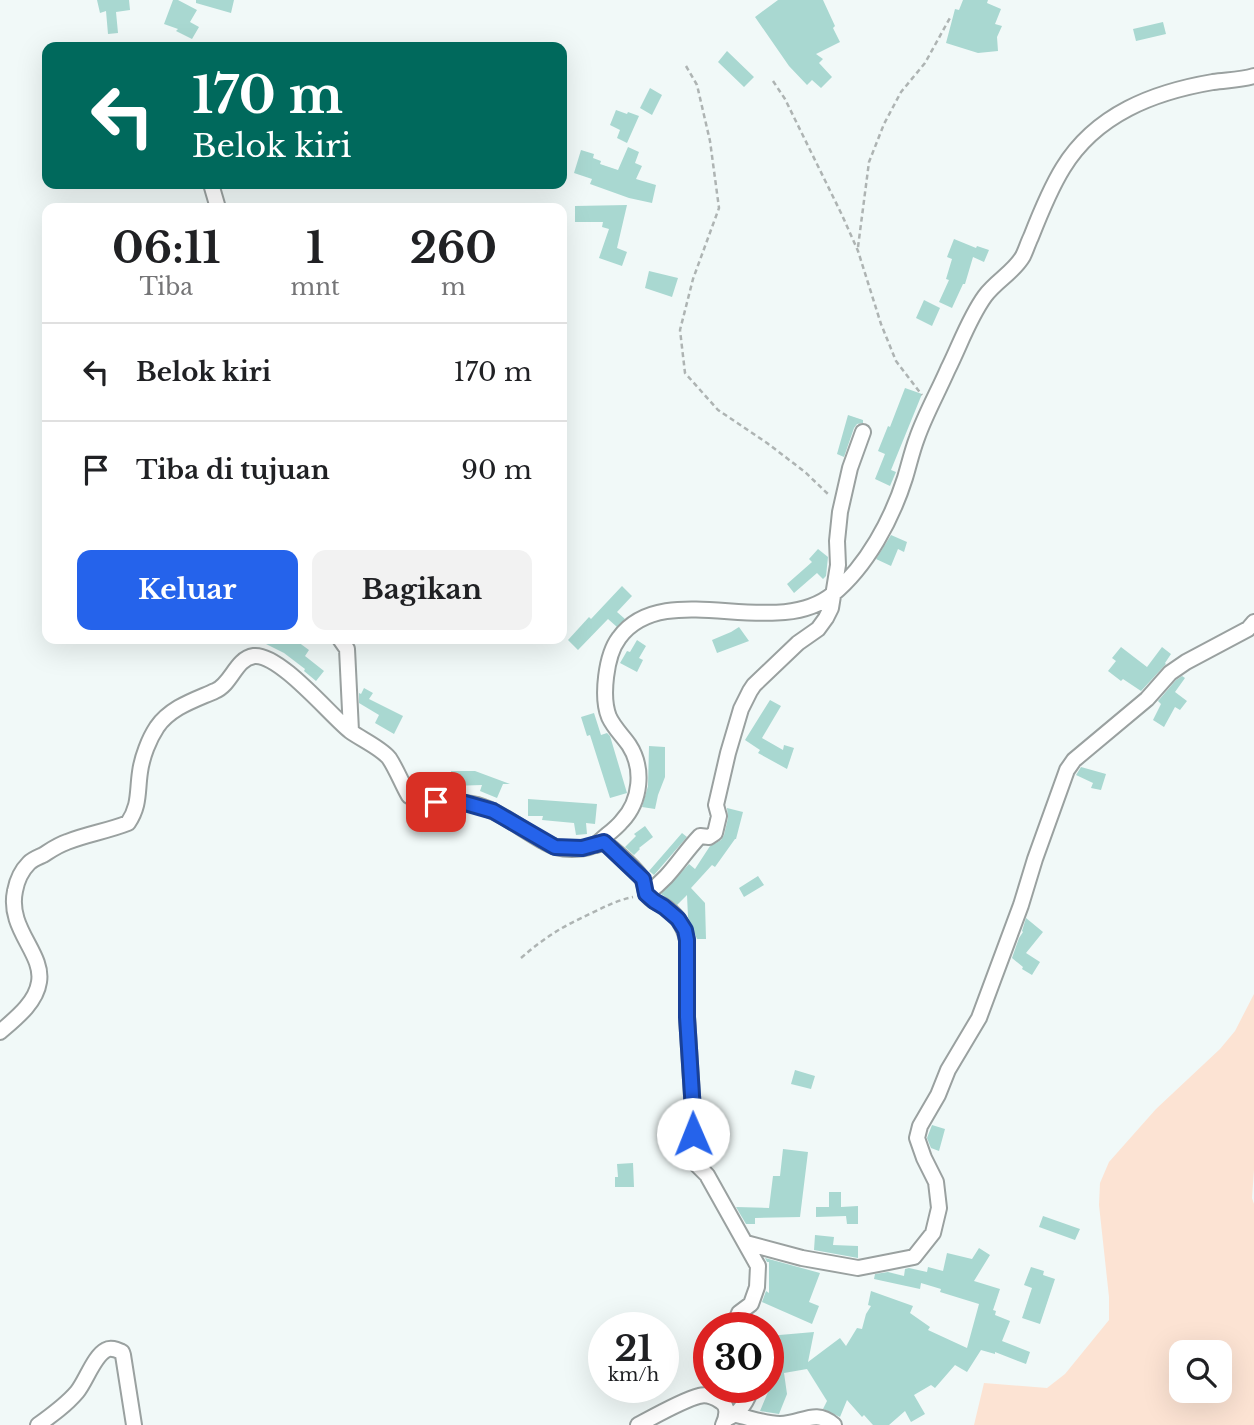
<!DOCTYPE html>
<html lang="id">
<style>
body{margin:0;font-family:"Libre Baskerville",serif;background:#f2f2f2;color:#202124;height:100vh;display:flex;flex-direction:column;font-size:26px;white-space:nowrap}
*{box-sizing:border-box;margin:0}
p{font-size:23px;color:#757577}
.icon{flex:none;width:38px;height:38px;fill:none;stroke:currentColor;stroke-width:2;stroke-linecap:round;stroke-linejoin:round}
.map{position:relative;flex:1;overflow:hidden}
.sheet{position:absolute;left:42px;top:203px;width:525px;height:441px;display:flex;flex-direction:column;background:#fff;border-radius:14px;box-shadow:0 7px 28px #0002}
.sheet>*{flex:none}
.banner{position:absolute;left:42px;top:42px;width:525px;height:147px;border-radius:14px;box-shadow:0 7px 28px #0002;background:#00695c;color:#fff;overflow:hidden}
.buttons{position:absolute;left:1169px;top:1340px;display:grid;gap:14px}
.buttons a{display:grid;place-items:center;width:63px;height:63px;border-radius:14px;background:#fff;box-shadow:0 7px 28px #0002;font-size:35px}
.speed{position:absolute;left:588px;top:1312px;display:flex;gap:14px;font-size:35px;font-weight:700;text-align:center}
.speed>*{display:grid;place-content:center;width:91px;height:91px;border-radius:50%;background:#fff;box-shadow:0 7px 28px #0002;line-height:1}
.speed small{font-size:18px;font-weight:400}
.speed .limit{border:10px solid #d22;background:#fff;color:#111}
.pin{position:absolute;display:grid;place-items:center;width:60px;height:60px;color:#fff;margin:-30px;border-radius:14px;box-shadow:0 4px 10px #0006}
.me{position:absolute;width:77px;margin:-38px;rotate:359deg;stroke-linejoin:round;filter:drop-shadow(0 0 5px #0008)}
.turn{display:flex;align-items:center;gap:24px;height:147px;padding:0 35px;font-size:32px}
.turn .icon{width:91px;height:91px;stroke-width:2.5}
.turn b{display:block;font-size:49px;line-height:60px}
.eta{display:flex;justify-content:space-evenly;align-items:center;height:119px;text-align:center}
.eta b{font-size:42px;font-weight:700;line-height:49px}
.cta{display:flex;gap:14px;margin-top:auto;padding:14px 35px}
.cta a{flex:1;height:80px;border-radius:14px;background:#2563eb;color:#fff;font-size:28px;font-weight:700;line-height:80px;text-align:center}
.cta a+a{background:#f2f2f2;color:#202124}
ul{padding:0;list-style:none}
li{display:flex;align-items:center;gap:21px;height:98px;padding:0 35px;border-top:2px solid #e0e0e0}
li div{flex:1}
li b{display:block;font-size:26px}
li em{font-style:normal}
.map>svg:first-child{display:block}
.green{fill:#fce3d3;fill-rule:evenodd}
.building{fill:#a9d8d1}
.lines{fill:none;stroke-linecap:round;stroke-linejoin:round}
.minor-casing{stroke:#9aa1a0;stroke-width:18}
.path{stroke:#aeb4b3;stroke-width:2.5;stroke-dasharray:5 3.5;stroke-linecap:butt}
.minor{stroke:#fff;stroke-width:14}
.route-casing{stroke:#184099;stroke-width:18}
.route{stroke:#2563eb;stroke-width:12}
</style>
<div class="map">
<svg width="1254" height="1425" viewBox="0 0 1254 1425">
<rect width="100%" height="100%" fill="#f1f9f8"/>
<path class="green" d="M1254,994V1170L1252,1198L1254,1204V1425H974L984,1383L1047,1388L1065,1374L1109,1320V1297L1099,1205L1100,1183L1109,1162L1156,1109L1220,1049L1235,1031ZM1181,1353H1220V1391H1181Z"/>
<path class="building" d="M97,0H129L130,10L116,12L118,33L108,34L106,11L100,13Z
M173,0H178L197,10L190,22L199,27L192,39L176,31L178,29L164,24Z
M196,0H234L231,13L196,3Z
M778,0H823L835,26L833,28L840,42L816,54L823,59L819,63L832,77L821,88L812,80L807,85L789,66L755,17Z
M963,0H988L987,3L1001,9L995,24L1002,26L997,37L998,51L978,53L946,43L955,9L959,10Z
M1163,22L1166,34L1136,41L1133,29Z
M727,51L754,77L744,87L718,62Z
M650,88L662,95L652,115L640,108Z
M616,110L627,114L628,112L639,116L627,143L617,138L620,130L610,125Z
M628,147L639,152L635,163L642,166L636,179L656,185L652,203L629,198L590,184L592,179L574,173L581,150L594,154L593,158L601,161L600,164L618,170Z
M627,205L617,248L627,252L622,266L599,258L609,229L602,227L603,222H575V206Z
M954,239L976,248L977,246L989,250L984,262L973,257L965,284H963L952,308L939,302L949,280L946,279L952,259L947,257Z
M649,271L678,278L672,297L645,288Z
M924,300L940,308L932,326L916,318Z
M905,388L922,394L891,470L896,472L890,486L875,479L885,454L878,451L888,426L890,427Z
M848,415L863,420V423L857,424L854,428L844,457L837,454Z
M891,535L907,542L904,552L898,549L891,566L876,559Z
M818,549L828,557L826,576L823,579L817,573L794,593L787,584L812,562L809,559Z
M622,586L632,596L617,612L625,619L617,627L608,619L578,650L568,640L589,617L591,619Z
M739,627L749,641L717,653L712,640L731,632Z
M256,639H294L309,650L305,656L324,671L316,681L304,671L305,669L284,653Z
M637,640L646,646L639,658L643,660L637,672L620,663L627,651L630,652Z
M1121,647L1147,667L1162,647L1171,654L1165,663L1166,664L1141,691L1123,679L1121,681L1108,671L1116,661L1112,658Z
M1182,676L1185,678L1175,692L1187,701L1180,710L1175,707L1164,727L1153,720L1161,704L1158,701L1176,680Z
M364,688L373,693L369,699L403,716L394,734L375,723L379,715L359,703V693L361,694Z
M770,700L781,706L762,738L783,750L784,745L794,748L787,769L758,753L760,750L745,740Z
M594,713L601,735L607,733L610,736L627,793L610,798L590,735L587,736L581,717Z
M649,746L665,747V777L658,795L655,809L642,807L648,786Z
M1081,767L1106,774L1101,790L1091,788L1093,783L1076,775Z
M451,771H475L510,784H503L497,798L480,791L482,785L452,786Z
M528,799L597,804L595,824L586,823L587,834L576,835L574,823L542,820L543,816H528Z
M727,808L743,812L736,839H735L715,867L712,865L691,888L705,903L706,939H697L688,917L687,895L677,905L661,894L689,864L695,869L710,846L721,840L724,835L728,818Z
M645,826L653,837L639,848L640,849L634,855L625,847L636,836L634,834Z
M682,833L687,837L654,875L649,871Z
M758,876L764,885L744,897L739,888Z
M1026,918L1043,932L1026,953L1040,962L1032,975L1022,969L1023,967L1012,958L1019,938L1023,932L1022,931Z
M795,1070L815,1076L811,1089L791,1084Z
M932,1125L945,1129L939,1151L931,1148L927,1138Z
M783,1149L808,1152L800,1217L755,1218V1224H746L736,1207L769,1208L773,1176H780Z
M633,1163L634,1187H615V1177H618L617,1164Z
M829,1192H841V1207L858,1206V1224H847L846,1216L816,1217V1207H829Z
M1043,1216L1080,1229L1075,1240L1039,1227Z
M815,1235L834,1237L833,1245L858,1246V1258L814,1250Z
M979,1248L990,1255L974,1281L1000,1289L993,1310L996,1311L995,1315L1010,1321L1002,1341L1030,1352L1026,1364L995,1352V1354L981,1350L967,1372L955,1365L935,1388L931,1385L914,1395L925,1414L911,1422L905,1411L889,1425H873L864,1415L862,1417L847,1400L840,1417L823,1409L827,1401L807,1369L784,1373L787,1394L779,1414L760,1411L768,1392V1367H770L768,1336L814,1332L808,1362L840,1338L846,1346L857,1328L862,1329L866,1314L871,1306L868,1305L871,1291L913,1306L910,1313L930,1327L928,1330L967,1348L979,1304L940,1292L941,1289L921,1283L920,1289L874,1279L875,1274L888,1272L904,1276L905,1269L909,1268L927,1272L928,1267L943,1271L947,1253L972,1259Z
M765,1258L820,1273L809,1302L819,1306L812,1324L762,1302L766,1291L769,1293V1262H767Z
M1031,1267L1044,1271L1043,1275L1055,1279L1040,1324L1022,1318L1032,1288L1024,1285Z"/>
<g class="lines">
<g class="minor-casing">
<path id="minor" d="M211,184L218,208
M340,639L347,649L351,731
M596,845L604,842C614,850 640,871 643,881C646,886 644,891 648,896C652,901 657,903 662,905C675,913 684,925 687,940V1017L693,1111V1148L697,1165L707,1175L758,1266L757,1287L751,1304L739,1313L733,1328
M646,894C671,877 680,857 700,836L709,837L715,833L719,816L716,805L728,753L741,709L750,691L754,685L798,643L818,629L826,618L831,608L838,565L837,541L840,512L850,468L863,432
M0,1032C15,1019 36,1003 39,982C44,953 7,929 15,891C17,880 21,871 29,863C33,859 39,857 43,855C51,850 58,845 67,842C87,834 108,831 128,823C140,805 137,792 140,772C142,757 149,739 157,727C171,707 195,700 215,691C232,684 235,659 254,656C279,653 330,715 350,731C361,739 381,748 389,758C397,770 402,784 409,796C431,804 454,799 477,805C501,812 521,829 543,841C545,842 554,847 556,847C567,850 586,850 596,844C600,842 603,838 607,835C612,831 618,826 622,821C641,801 644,768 629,745C623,736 614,728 609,717C601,697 606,655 619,638C664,576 775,642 833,594C867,566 892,519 905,478C909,465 912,451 917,438C925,415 938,392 948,369C960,345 969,318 985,296C996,281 1014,272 1023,256C1026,250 1028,243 1031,237C1040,214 1050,189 1063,168C1096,114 1154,92 1213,82C1227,80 1241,80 1254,76
M746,1243L802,1258L858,1268L914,1257L933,1233L939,1208L936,1182L924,1158L917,1138L920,1126L938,1095L948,1070L979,1018L1021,905L1035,859L1067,770L1074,760L1147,699L1170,673L1186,662L1248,629L1254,622
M736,1415C750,1418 766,1424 780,1424C802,1424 815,1408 834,1425
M728,1418C740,1413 748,1400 751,1388
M38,1425C52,1415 66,1405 77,1392C86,1381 94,1356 106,1350C111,1347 117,1350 122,1352L123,1355L134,1425
M638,1425C653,1417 683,1400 699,1396C706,1394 714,1397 720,1401C729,1405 727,1417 723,1425"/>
</g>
<path class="path" d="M686,66L697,85L710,141L719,208L693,279L680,330L685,373L718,410L767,443L805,472L829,495
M773,81L785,99L842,215L858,251L881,324L896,361L922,395
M858,247L869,162L884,124L901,92L925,63L951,16
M521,958C545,937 563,926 592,913C606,906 618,900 633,897"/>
<use href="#minor" class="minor"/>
</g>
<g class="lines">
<g class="route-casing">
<path id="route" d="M436,802L458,801L493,811L555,847L582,848L604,842L643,879L646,894L654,901L664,907L678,919L685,930L687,940V1017L693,1111V1134"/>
</g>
<use href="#route" class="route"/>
</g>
</svg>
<div class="buttons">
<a><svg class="icon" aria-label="search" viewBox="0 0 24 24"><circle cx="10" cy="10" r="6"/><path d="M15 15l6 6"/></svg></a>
</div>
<div class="speed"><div>21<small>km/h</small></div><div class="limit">30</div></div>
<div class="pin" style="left:436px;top:802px;background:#d93025"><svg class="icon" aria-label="arrive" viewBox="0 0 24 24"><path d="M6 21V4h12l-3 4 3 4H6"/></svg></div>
<svg class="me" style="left:693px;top:1134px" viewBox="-20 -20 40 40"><circle r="19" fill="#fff"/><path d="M0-13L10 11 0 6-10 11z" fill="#2563eb"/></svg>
<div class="banner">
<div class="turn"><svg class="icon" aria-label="left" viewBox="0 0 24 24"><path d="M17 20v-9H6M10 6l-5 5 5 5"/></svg><div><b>170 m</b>Belok kiri</div></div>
</div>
<section class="sheet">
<div class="eta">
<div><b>06:11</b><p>Tiba</p></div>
<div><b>1</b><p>mnt</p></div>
<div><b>260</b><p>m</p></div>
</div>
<ul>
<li><svg class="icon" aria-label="left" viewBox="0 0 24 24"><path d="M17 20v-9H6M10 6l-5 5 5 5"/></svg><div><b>Belok kiri</b></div><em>170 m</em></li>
<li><svg class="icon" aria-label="arrive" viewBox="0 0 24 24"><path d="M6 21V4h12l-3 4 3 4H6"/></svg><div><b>Tiba di tujuan</b></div><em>90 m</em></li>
</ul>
<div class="cta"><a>Keluar</a><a>Bagikan</a></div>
</section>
</div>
